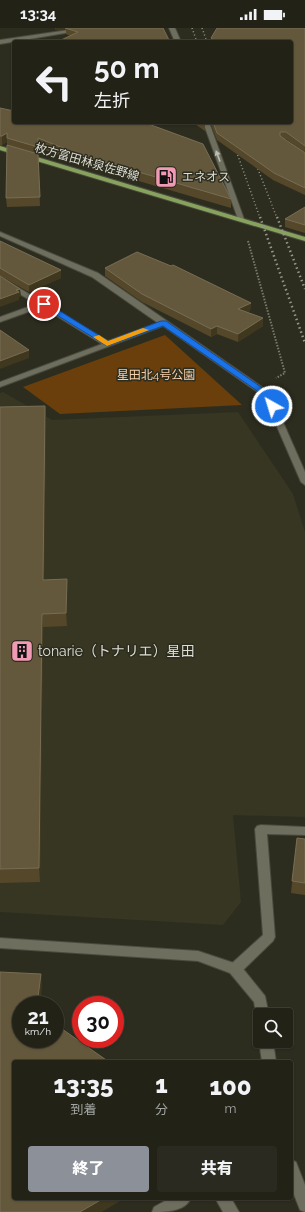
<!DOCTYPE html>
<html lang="ja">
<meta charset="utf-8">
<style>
body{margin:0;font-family:Raleway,"Noto Sans JP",sans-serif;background:#2a2a20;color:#f1f3f6;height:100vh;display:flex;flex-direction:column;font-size:15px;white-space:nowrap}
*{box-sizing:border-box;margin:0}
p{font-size:13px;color:#a2a4a1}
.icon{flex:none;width:22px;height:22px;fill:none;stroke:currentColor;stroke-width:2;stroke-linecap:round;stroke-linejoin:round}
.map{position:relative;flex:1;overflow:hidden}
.sheet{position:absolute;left:12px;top:1032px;width:281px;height:140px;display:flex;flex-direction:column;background:#222217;border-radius:4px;box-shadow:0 1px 3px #0004,0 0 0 1px #3f3f36}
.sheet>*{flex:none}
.hud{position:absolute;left:12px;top:12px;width:281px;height:84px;border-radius:4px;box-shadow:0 1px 3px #0004,0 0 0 1px #3f3f36;background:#222217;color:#f1f3f6;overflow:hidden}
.buttons{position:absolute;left:253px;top:980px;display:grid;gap:8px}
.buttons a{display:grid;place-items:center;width:40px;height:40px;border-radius:4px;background:#222217;box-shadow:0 1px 3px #0004,0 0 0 1px #3f3f36;font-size:20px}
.speed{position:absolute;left:12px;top:968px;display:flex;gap:8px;font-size:20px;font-weight:700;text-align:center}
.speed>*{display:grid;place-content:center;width:52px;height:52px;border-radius:50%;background:#222217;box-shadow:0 1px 3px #0004,0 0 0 1px #3f3f36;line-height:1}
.speed small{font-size:10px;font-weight:400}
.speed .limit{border:6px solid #d22;background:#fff;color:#111}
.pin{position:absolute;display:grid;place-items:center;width:34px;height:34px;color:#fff;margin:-17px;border:2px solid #fff;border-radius:50%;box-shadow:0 1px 4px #0007}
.me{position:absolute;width:44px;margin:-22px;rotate:321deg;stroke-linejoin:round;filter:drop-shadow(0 0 3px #0008)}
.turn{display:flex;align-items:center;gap:14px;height:84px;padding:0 16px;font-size:18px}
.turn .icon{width:52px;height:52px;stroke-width:2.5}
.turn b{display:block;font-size:28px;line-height:34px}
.eta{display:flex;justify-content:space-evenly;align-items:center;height:68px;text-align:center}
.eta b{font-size:24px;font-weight:800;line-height:28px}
.primary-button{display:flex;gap:8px;margin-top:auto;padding:8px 16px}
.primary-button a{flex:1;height:46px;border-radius:4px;background:#8c9099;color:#fff;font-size:16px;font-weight:800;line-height:46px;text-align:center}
.primary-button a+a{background:#2a2a20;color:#f1f3f6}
.status{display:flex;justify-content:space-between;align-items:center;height:28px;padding:0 20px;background:#222217;direction:ltr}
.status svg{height:11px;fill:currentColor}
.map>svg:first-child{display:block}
.built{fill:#373623}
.green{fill:#6a3f0b}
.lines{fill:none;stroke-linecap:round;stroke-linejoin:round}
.street-casing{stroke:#49493d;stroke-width:2}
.secondary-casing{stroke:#49493d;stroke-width:2}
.primary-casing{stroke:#49493d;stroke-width:2}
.path{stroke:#79796e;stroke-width:2;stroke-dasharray:1.5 1.5;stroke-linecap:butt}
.street{fill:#6e6e5f;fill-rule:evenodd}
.secondary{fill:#6e6e5f;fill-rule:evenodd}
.primary{fill:#87a25d;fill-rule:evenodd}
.rail-far1{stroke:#95958b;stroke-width:1.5;stroke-dasharray:1 2.5;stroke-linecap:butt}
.rail{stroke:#95958b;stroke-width:2.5;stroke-dasharray:1.5 3;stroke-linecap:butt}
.wall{fill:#55482a;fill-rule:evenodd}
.shaded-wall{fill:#3f371e}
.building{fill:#64583c;stroke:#776d54}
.oneway{fill:#bcbcb2}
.route{fill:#1a73e8;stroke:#114b97}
.slow{fill:#f59e0b}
.labels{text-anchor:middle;stroke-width:3;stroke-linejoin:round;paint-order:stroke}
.far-street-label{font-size:12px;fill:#ddddd5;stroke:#2d2d1f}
.far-poi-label{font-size:12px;fill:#ddddd5;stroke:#2d2d1f;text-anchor:start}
.far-park-label{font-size:12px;fill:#f5cfab;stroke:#2d2d1f}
.poi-label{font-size:14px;fill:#ddddd5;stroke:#2d2d1f;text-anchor:start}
</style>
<div class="status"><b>13:34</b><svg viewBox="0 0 49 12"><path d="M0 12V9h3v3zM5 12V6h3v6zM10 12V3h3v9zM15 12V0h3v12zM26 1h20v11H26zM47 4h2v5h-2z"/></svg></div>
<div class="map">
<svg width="305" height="1184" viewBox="0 0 305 1184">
<rect width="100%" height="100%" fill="#2d2d1f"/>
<path class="built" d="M3,364L52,392L238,384L293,466L305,504V789L233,787L241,874L223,897L0,884V365Z"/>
<path class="green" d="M165,307L242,377L60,386L23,359Z"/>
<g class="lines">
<g class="street-casing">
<path id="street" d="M169,0H175L181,14H175Z
M203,94H209L244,191L243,192L238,191Z
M0,204L98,245L262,359L276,378L305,444V457L301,454L268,378L256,363L163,298L0,359V354L102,316L42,279L0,294V289L36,276L0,254V249L43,274H47V277L108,313L158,295L92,249L0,208Z
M261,797L305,799V807L267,806L275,909L273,913L240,945L235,946L230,945L229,941L230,937L263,907L255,801L257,798Z
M170,1170H191C185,1184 165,1184 152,1184L154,1179Z
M215,1170H231L239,1184H223Z"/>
</g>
<g class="secondary-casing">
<path id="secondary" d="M82,0H95L0,16V12Z
M0,910L198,923L240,937L265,968L269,987H260V992L257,991L254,974L230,945L198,933L0,920Z
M260,1011V1013H273L276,1034H262L259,1013Z
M291,1132L296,1134L305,1157V1184L300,1182L291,1159Z"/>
</g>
<g class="primary-casing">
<path id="primary" d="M0,118L305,209V213L0,122Z"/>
</g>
<path class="path" d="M248,213L285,345L276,350"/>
<use href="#street" class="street"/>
<use href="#secondary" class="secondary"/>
<use href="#primary" class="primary"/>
<path class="rail-far1" d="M192,0L197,14
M202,0L207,14
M226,94L260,190
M254,131L277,190"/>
<path class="rail" d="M260,189L305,315
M277,189L305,261"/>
</g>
<path class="wall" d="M55,0H163L70,8L66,6V1L56,2Z
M305,0V167L273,152L217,112L210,94H291V14H211V10ZM284,111H286L303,124Z
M0,80L231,171V180L101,142L98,143L38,119L40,178L7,179L6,170L7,114L2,117H0Z
M192,94H204L205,96V103Z
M305,179V205L285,199V191Z
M0,213L61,242V250L29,264L0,248Z
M105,240L251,275L250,283L247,284L263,298L238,314L217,306L211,309L142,274L105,248Z
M45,378L46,391L44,552L67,551V598L43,599L40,854L0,855V379Z
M297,810L305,811V867L291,865Z"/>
<path class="shaded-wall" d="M56,0H80H65L66,1L56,2Z
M7,105V114L2,117V108Z
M101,133V142L98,143V134Z
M61,242V250L29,264V257Z
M20,261L21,268L19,269V272L0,279V271Z
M251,275L250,283L237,289L238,281Z
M263,290V298L238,314V306Z
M217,298V306L211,309V301Z
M29,322V330L0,341V333Z
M45,378L46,391L44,566L43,552Z
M67,551V598L66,585Z
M42,586L43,599L40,854L39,840Z
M41,946L42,959L40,977H37Z
M104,1170H125L102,1184H80Z"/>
<path class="building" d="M65,0H163L170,14H57L78,4Z
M217,0H305V118L286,104H280V108L305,125V160L274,145L217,105L213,94H291V14H218L211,10Z
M0,80L14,83V94H143L203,116L231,171L101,133L98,134L38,110V119L7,110V105L2,108H0Z
M7,117L38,126L40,169L6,170Z
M305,179V197L285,191Z
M0,213L61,242L29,257L0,240Z
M137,224L171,238L173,237L251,275L238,281L263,290L238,306L217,298L211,301L142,266L105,240Z
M0,248L20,261L16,262L19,264L0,271Z
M0,302L29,322L0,333Z
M45,378L43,552L67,551L66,585L42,586L39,840L0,841V379Z
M297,810L305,811V855L292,853Z
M0,944L41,946L37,977H21V1011H55V996L109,1034H14V1170H104L80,1184H0Z"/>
<defs><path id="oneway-solid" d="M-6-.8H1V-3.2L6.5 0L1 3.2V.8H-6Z"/></defs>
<use class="oneway" href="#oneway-solid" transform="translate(218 128) rotate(-110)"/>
<path class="route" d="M42,275H47L108,313L161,293H166L261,359L276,378L269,379L256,362L163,298L107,318L42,278Z"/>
<path class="slow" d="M143,300L149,302L107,318L93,309L99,307L108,313Z"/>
<defs>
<g id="fuel-square" transform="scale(1.15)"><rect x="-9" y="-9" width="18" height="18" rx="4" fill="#f19ab3" stroke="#2d2d1f"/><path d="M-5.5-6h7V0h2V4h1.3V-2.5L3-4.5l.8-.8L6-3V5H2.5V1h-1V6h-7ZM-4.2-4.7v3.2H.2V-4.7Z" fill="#111"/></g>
<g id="building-square" transform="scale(1.15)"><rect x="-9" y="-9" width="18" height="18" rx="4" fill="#f19ab3" stroke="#2d2d1f"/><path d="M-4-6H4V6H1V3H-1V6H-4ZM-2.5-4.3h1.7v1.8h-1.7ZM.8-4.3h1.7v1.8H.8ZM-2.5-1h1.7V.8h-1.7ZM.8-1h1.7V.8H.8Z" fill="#111"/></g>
</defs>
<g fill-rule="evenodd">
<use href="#fuel-square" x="166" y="149"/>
<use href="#building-square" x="22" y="623"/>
</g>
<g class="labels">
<g class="far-street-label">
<text transform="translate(87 134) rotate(16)" y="4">枚方富田林泉佐野線</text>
</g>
<g class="far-poi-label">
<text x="182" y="153">エネオス</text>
</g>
<g class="far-park-label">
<text x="156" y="351">星田北4号公園</text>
</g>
<g class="poi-label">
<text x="38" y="628">tonarie（トナリエ）星田</text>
</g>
</g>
</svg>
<div class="buttons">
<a><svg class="icon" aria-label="search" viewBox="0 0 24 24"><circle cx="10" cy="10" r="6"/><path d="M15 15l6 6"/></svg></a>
</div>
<div class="speed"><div>21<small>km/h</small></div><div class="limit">30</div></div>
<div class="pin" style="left:44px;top:276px;background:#d93025"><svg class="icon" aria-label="arrive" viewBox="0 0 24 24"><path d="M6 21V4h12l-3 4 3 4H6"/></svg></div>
<svg class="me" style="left:272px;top:378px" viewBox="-20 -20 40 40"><circle r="17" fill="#1a73e8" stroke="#fff" stroke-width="3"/><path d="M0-11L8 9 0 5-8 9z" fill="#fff"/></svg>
<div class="hud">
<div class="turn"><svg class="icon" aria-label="left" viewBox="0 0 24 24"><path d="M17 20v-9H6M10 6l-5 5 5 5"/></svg><div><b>50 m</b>左折</div></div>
</div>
<section class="sheet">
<div class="eta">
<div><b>13:35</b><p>到着</p></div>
<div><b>1</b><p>分</p></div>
<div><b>100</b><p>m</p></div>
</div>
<div class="primary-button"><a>終了</a><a>共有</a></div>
</section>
</div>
